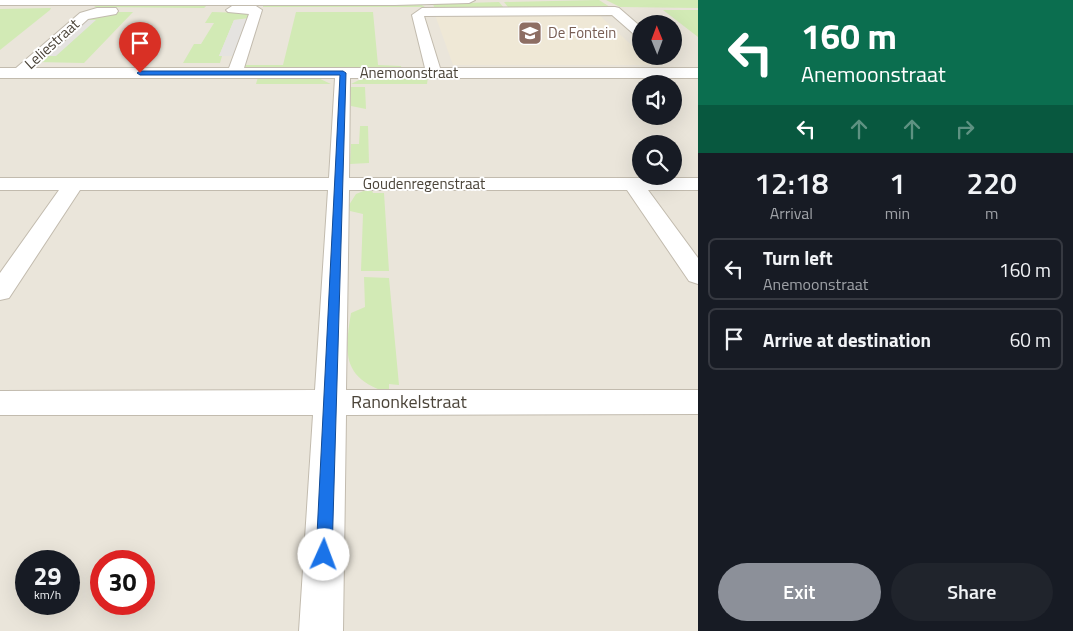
<!DOCTYPE html>
<style>
body{margin:0;font-family:"Titillium Web",sans-serif;background:#20242c;color:#f1f3f6;height:100vh;display:flex;flex-direction:column;font-size:19px;white-space:nowrap}
*{box-sizing:border-box;margin:0}
p{font-size:16px;color:#9ea1a6}
.icon{flex:none;width:28px;height:28px;fill:none;stroke:currentColor;stroke-width:2;stroke-linecap:round;stroke-linejoin:round}
.map{position:relative;flex:1;overflow:hidden}
.side{display:flex;flex-direction:column;background:#171b24;width:375px}
.side>*{flex:none}
.top-card{background:#0b6e4f;color:#fff;overflow:hidden}
.needle{width:32px;rotate:359deg}
.controls{position:absolute;left:632px;top:15px;display:grid;gap:10px}
.controls a{display:grid;place-items:center;width:50px;height:50px;border-radius:50%;background:#171b24;box-shadow:0 5px 20px #0002;font-size:25px}
.speed{position:absolute;left:15px;top:550px;display:flex;gap:10px;font-size:25px;font-weight:700;text-align:center}
.speed>*{display:grid;place-content:center;width:65px;height:65px;border-radius:50%;background:#171b24;box-shadow:0 5px 20px #0002;line-height:1}
.speed small{font-size:12px;font-weight:400}
.speed .limit{border:8px solid #d22;background:#fff;color:#111}
.pin{position:absolute;display:grid;place-items:center;width:42px;height:42px;color:#fff;margin:-51px -21px;border-radius:50% 50% 50% 0;rotate:-45deg;box-shadow:0 0 5px #0007}
.pin .icon{rotate:45deg}
.me{position:absolute;width:55px;margin:-28px;rotate:2deg;stroke-linejoin:round;filter:drop-shadow(0 0 4px #0008)}
.turn{display:flex;align-items:center;gap:18px;height:105px;padding:0 20px;font-size:22px}
.turn .icon{width:65px;height:65px;stroke-width:2.5}
.turn b{display:block;font-size:35px;line-height:42px}
.lanes{display:flex;align-items:center;height:48px;padding:0 20px;background:#0003;justify-content:center;gap:25px;direction:ltr}
.lanes .off{opacity:.35}
.eta{display:flex;justify-content:space-evenly;align-items:center;height:85px;text-align:center}
.eta b{font-size:30px;font-weight:600;line-height:35px}
.button{display:flex;gap:10px;margin-top:auto;padding:10px 20px}
.button a{flex:1;height:58px;border-radius:30px;background:#8c9099;color:#fff;font-size:20px;font-weight:600;line-height:58px;text-align:center}
.button a+a{background:#20242c;color:#f1f3f6}
ul{padding:0;list-style:none}
li{display:flex;align-items:center;gap:15px;height:62px;margin:0 10px 8px;padding:0 10px;border:2px solid #363941;border-radius:8px}
li div{flex:1}
li b{display:block;font-size:19px}
li em{font-style:normal}
main{display:flex;flex:1;min-height:0}
.map>svg:first-child{display:block}
.residential{fill:#eae5da;fill-rule:evenodd}
.education{fill:#efe8d6}
.green{fill:#d2eab5}
.parking{fill:#e5e3e0}
.lines{fill:none;stroke-linecap:round;stroke-linejoin:round}
.minor-casing{stroke:#c2bbae;stroke-width:2}
.minor{fill:#fff;fill-rule:evenodd}
.route{fill:#1a73e8;stroke:#114b97}
.labels{text-anchor:middle;stroke-width:4;stroke-linejoin:round;paint-order:stroke}
.far-education-label{font-size:15px;fill:#785e54;stroke:#fff;text-anchor:start}
.far-street-label{font-size:15px;fill:#4b4439;stroke:#fff}
.street-label{font-size:18px;fill:#4b4439;stroke:#fff}
</style>
<main>
<div class="map">
<svg width="698" height="631" viewBox="0 0 698 631">
<rect width="100%" height="100%" fill="#f6f3ec"/>
<path class="residential" d="M0,0H698V631H0ZM641,24H674V56H641ZM641,84H674V116H641ZM641,144H674V176H641ZM26,561H69V604H26ZM101,561H144V604H101Z"/>
<path class="education" d="M434,12H596L641,54V56H644L653,65H453Z"/>
<path class="green" d="M599,0L610,7H508L504,2Z
M606,0H698V8L620,7Z
M499,2L504,8L434,7L433,4Z
M420,4L425,7H263V5Z
M97,5H207L204,8L94,7Z
M51,8L50,10L0,50V9Z
M663,10H698V37Z
M105,12H133L84,63L37,62L95,20H83Z
M212,12L246,13L249,15V18L234,20L219,56H222L220,63H183L194,44H201L214,23H205Z
M296,12H373L378,65L401,66L402,70L251,69L241,65H283Z
M258,77H316L331,84H256Z
M365,77H428L427,84H351Z
M350,87H365L366,109L351,106Z
M360,126H368L369,163L350,164L351,144H359Z
M371,188L373,193H384L389,271H361L363,214L350,211L349,205L356,194Z
M364,277L389,278L399,385L389,384V393C343,378 344,356 351,313L365,307Z"/>
<path class="parking" d="M249,19L237,56H219L234,20Z
M83,20H96L56,56H43Z"/>
<g class="lines">
<g class="minor-casing">
<path id="minor" d="M0,0H475L469,3L395,5H0Z
M232,6H256L262,10L244,68H425L412,15L422,8L615,7L619,8L641,27V37L636,36L612,15L424,16L440,68H698V78H350L349,178H698V190H648L698,258V284L689,281L627,190H349L346,390H698V414L346,415L343,631H299L313,415H0V391L315,390L328,190H80L9,298L0,300V273L59,190H0V178H329L335,78H0V68H16L80,13L97,8H116L118,11L116,14L88,19L34,68H229L249,14L228,12L226,10Z"/>
</g>
<use href="#minor" class="minor"/>
</g>
<path class="route" d="M343,71L346,73L332,555L330,560L324,563L318,560L316,555L340,75H140L137,73L140,71Z"/>
<defs>
<g id="school-square" transform="scale(1.25)"><rect x="-9" y="-9" width="18" height="18" rx="4" fill="#8d6e63" stroke="#fff"/><path d="M0-5L7-2L0 1L-7-2ZM-4 1L0 2.5L4 1V4Q0 6-4 4Z" fill="#fff"/></g>
</defs>
<g fill-rule="evenodd">
<use href="#school-square" x="530" y="33"/>
</g>
<g class="labels">
<g class="far-education-label">
<text x="548" y="38">De Fontein</text>
</g>
<g class="far-street-label">
<text transform="translate(52 44) rotate(-42)" y="5">Leliestraat</text>
<text x="409" y="78">Anemoonstraat</text>
<text x="424" y="189">Goudenregenstraat</text>
</g>
<g class="street-label">
<text x="409" y="408">Ranonkelstraat</text>
</g>
</g>
</svg>
<div class="controls">
<a><svg class="needle" viewBox="-14 -14 28 28"><path d="M0-13l5 13h-10z" fill="#e53935"/><path d="M0 13l5-13h-10z" fill="#9ea1a6"/></svg></a>
<a><svg class="icon" aria-label="sound" viewBox="0 0 24 24"><path d="M4 9h4l5-4v14l-5-4H4zM17 9q2 3 0 6"/></svg></a>
<a><svg class="icon" aria-label="search" viewBox="0 0 24 24"><circle cx="10" cy="10" r="6"/><path d="M15 15l6 6"/></svg></a>
</div>
<div class="speed"><div>29<small>km/h</small></div><div class="limit">30</div></div>
<div class="pin" style="left:140px;top:73px;background:#d93025"><svg class="icon" aria-label="arrive" viewBox="0 0 24 24"><path d="M6 21V4h12l-3 4 3 4H6"/></svg></div>
<svg class="me" style="left:324px;top:555px" viewBox="-20 -20 40 40"><circle r="19" fill="#fff"/><path d="M0-13L10 11 0 6-10 11z" fill="#1a73e8"/></svg>
</div>
<section class="side">
<div class="top-card">
<div class="turn"><svg class="icon" aria-label="left" viewBox="0 0 24 24"><path d="M17 20v-9H6M10 6l-5 5 5 5"/></svg><div><b>160 m</b>Anemoonstraat</div></div>
<div class="lanes"><svg class="icon" aria-label="left" viewBox="0 0 24 24"><path d="M17 20v-9H6M10 6l-5 5 5 5"/></svg><svg class="icon off" aria-label="ahead" viewBox="0 0 24 24"><path d="M12 20V5M6 11l6-6 6 6"/></svg><svg class="icon off" aria-label="ahead" viewBox="0 0 24 24"><path d="M12 20V5M6 11l6-6 6 6"/></svg><svg class="icon off" aria-label="right" viewBox="0 0 24 24"><path d="M7 20v-9h11M14 6l5 5-5 5"/></svg></div>
</div>
<div class="eta">
<div><b>12:18</b><p>Arrival</p></div>
<div><b>1</b><p>min</p></div>
<div><b>220</b><p>m</p></div>
</div>
<ul>
<li><svg class="icon" aria-label="left" viewBox="0 0 24 24"><path d="M17 20v-9H6M10 6l-5 5 5 5"/></svg><div><b>Turn left</b><p>Anemoonstraat</p></div><em>160 m</em></li>
<li><svg class="icon" aria-label="arrive" viewBox="0 0 24 24"><path d="M6 21V4h12l-3 4 3 4H6"/></svg><div><b>Arrive at destination</b></div><em>60 m</em></li>
</ul>
<div class="button"><a>Exit</a><a>Share</a></div>
</section>
</main>
